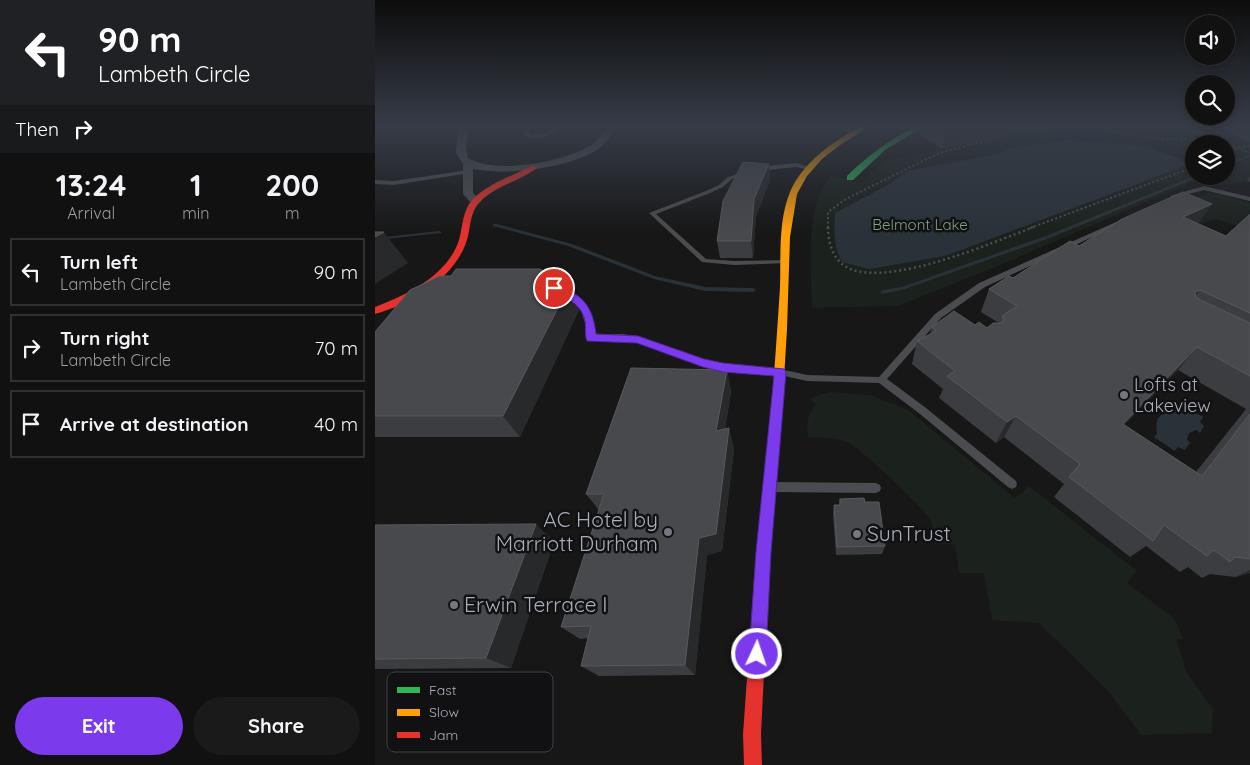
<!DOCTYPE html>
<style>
body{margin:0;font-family:Quicksand,sans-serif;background:#1a1a1a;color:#f1f3f6;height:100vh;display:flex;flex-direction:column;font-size:19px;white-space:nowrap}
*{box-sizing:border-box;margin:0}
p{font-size:16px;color:#9c9d9f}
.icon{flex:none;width:28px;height:28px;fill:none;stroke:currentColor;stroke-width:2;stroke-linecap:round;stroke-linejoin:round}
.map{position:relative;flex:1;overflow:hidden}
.panel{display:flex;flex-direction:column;background:#111;width:375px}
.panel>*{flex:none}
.banner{background:#202124;color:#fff;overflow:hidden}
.controls{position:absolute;left:810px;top:15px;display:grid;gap:10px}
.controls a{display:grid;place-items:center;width:50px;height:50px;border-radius:50%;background:#111;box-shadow:0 2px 8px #0003,0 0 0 1px #303131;font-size:25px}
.pin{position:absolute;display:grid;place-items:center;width:42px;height:42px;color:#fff;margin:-21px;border:2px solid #fff;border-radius:50%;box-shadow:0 1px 5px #0007}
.me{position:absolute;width:55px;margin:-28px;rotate:3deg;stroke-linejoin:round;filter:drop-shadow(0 0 4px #0008)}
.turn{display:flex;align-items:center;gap:18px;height:105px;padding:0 15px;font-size:22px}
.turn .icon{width:65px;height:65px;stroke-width:2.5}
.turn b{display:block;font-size:35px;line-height:42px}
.then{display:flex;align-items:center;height:48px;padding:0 15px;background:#0003;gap:10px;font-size:19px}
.eta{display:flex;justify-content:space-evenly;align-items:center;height:85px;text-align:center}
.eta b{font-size:30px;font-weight:800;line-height:35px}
.cta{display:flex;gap:10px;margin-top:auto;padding:10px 15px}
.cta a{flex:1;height:58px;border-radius:30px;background:#7c3aed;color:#fff;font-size:20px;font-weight:800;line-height:58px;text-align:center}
.cta a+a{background:#1a1a1a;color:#f1f3f6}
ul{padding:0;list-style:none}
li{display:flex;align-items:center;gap:15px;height:68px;margin:0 10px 8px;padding:0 5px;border:2px solid #303131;border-radius:0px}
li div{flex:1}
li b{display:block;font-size:19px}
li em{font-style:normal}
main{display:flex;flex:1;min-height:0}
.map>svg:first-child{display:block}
.green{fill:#1b211c;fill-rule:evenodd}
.water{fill:#2a3239}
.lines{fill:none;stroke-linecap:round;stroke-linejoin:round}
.stream{fill:#2a3239;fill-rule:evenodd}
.path-far1{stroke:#4d4e52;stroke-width:2;stroke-dasharray:2 2.5;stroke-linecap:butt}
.path{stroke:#4d4e52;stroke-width:2.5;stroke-dasharray:2 3;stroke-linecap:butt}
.lane{fill:#4b4c50;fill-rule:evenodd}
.street{fill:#4b4c50;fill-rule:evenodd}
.fast{fill:#30b455;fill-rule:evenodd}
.slow{fill:#ff9f0a;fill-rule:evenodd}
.jam{fill:#e5322d;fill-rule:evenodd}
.wall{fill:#3c3d40;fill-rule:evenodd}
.shaded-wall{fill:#28292a}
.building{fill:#48494d;stroke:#57595e}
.route{fill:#7c3aed;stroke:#51269a}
.poi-dot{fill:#757880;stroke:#111113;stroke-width:2}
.labels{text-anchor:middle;stroke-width:5;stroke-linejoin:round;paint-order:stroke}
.far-park-label{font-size:15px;fill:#7fa381;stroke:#111113}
.poi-label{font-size:18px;fill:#a8adb8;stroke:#111113;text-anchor:start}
.near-poi-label{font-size:21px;fill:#a8adb8;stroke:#111113;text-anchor:start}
.key{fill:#111113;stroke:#3e4045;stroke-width:1}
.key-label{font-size:14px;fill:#a8adb8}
</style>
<main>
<section class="panel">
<div class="banner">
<div class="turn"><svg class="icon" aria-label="left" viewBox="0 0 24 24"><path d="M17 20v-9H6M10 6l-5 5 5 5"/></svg><div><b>90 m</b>Lambeth Circle</div></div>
<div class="then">Then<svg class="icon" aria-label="right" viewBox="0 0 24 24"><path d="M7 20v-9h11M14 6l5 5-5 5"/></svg></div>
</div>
<div class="eta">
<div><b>13:24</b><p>Arrival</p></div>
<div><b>1</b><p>min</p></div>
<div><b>200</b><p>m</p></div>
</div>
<ul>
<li><svg class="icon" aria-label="left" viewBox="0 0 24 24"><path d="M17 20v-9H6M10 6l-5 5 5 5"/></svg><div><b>Turn left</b><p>Lambeth Circle</p></div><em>90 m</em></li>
<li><svg class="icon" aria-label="right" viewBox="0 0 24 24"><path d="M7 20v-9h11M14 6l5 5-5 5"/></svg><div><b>Turn right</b><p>Lambeth Circle</p></div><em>70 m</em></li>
<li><svg class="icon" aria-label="arrive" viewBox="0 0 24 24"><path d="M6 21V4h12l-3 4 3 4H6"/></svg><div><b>Arrive at destination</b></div><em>40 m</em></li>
</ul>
<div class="cta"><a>Exit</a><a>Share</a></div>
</section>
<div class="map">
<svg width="875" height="765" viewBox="0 0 875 765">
<rect width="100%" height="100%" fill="#171717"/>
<path class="green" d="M650,126H732C736,128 740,131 743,132C757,136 793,137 803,126H840L875,142V180L845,186L822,180L623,266L523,306L437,308C436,268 429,209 455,176L487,183L509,162L629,134L638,129ZM819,144H851V176H819Z
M836,192L875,203V230L840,219L827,223L792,208Z
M456,392L495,395L532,409L640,498L654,486L762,571L752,583L799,618L808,639H801L812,673L838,709L837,733L766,735L734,692L664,623L617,620L609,573H584L580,545L559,543C557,537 559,527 556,521C550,509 487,450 474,443C462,437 446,438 433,437C431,424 432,415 441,405L435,399L443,395Z"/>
<path class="water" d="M693,140L771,146L811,161L810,166L570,256L494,269L467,262C458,245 459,232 460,213L515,184L532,171L624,154L637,148Z
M807,405L828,417L825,422L829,426L825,433L821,430L814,433L812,439L815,443L810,450L803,447L800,451L779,437L782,434C778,406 797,417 807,405Z"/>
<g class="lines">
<path class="stream" d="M875,155V157L851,165V163Z
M820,176H826L672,239L530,289L508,294L505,292L508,290L527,287L668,237Z
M118,224H122L197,244L280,276L330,287L378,288L381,290L378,292L330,291L279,279L193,246L118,226Z
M64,231L66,232V233L0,240V238Z"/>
<path class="path-far1" d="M721,126C761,141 802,139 844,140
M803,126L835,136L875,153
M730,128L734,127L732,126
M851,152L864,147L875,146
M453,228V212L471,199L564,153L643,132L690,126
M655,228L819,167"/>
<path class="path" d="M453,227C453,244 459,264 478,270C522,284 616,243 659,227"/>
<path class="lane" d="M151,126H155L154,134C164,136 173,135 179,126H184C176,139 163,140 149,136Z
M421,163L438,168L435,170L421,167L383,171L380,169L383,167Z
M93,170L95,171V173L19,185L0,184V180L19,181Z
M369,172L374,173L357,179L348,187L335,193L281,214L331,259L359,261L411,260L413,261V263L359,265L327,262L274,213L331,191L344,185L353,177Z
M829,186L875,197V201L829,190L798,198L795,196Z
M741,222L744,224L743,225L610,287L566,318L512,379L551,408L641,481L642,484L641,487L637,489L633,487L545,414L504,383L432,381L405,375L348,371L324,365L262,342L247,340L216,341L212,338L210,323L206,311L199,302L184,292L188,290C210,297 217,314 220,335L247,334L263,336L328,360L348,365L405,369L432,375L504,377L560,314L604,283Z
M397,482L501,483L505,485L506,488L505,491L501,493L397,492L393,490L392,487L393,484Z"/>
<path class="street" d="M84,126H93L91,149L93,158C122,175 190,162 218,144C224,140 228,133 232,126H241C237,134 232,142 225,148C197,168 131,176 98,169V193L106,201L100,204L96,203L88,194V164L81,153Z
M449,126H467L486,132L481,135Z"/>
<path class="fast" d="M542,126H551L511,149L478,180H472V176C493,155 516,139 542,126Z"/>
<path class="slow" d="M487,126H495L465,145L447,159L432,176L422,194L415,237L412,329L406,428L404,432L400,433L396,432L394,428C399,381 402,334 405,287C406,257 403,221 415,192C428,162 458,141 487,126Z"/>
<path class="jam" d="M157,166L163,167C145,182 120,185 104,203C94,214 96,230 91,243C78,279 36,304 0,314V307C32,295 73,275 84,240C88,226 87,212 97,200C112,184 137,176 157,166Z
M400,423L404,424L406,428L395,552L386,734L387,765H369L368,734L381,552L394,428L396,424Z"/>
</g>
<path class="wall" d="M546,126H650L630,130L629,134L567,149L545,134Z
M850,126H875V142L848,129Z
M394,164L395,180L381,216L378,258H345L342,241Z
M875,176V182L872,181Z
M875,214V573L860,577L835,574L827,578L813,567L805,572L771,546L755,557L679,497L689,484L629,437L621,443L564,398L568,389L537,364L542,341L555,334L557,327L600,325L612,328L624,323L606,312L614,289L704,246L824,224L851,236ZM803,370L871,409L821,472L749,425Z
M76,276L170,277L184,278L187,285L193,288L204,310L145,437H0V332Z
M352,370L356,392L350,429L354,428L359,449L347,551L332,555L320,675L224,676L206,666L213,638L205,639L186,627L224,510L211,494Z
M465,499L490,502L510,546L507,554L461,555L458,514L459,505H464Z
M0,525L179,542L136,668L0,669Z"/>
<path class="shaded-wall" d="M575,126H650L630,130L629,134L567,149L571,127Z
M394,164L395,180L381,216L378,258L376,241L379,199Z
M837,204L822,226L808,217Z
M9,232L33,263L0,284V237Z
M167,270L178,292L162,277Z
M184,278L191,292L193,288L204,310L145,437L128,416L180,285Z
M825,290L808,312L820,292Z
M822,347L803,370L730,444L748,424Z
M352,370L356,392L346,451L341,431Z
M641,416L629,437L621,443L632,422Z
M354,428L359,449L347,551L332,555L320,675L310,665L324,538Z
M161,524L179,542L136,668L111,658Z
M875,570V573L860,577Z"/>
<path class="building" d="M368,162L394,164L379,199L376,241H342L348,201Z
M808,192L837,204L808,217L851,236L875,214V313L825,290L820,292L821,298L875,323V376L822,347L748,424L827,476L875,414V559L860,557L855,562L839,550L832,556L789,525L778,541L694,477L705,464L641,416L632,422L572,376L580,371L542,341L561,331L557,327L579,311L600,325L604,322L612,328L618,323H626L629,320L627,316L642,306L614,289L634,276L638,278L695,241L704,246L747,219Z
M0,232H9L0,237Z
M81,269H165L167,270L162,277H182L184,278L180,285H191L193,288L128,416H0V332L35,290L65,276H76Z
M256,368L352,370L341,431L354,428L341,534L324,538L310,665L206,666L216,626L186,627L229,494H211Z
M489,498L490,502H504L510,546L462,547L459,505H465V499Z
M161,524L111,658L0,659V525Z"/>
<linearGradient id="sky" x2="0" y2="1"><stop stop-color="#0d0d0d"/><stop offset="0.54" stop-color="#363c47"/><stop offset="1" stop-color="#363c47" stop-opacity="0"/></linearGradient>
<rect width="875" height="233" fill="url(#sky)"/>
<path class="route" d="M179,285C207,293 218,306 221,334L263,336L329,359L348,363L409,369L411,372L396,552L391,654L388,660L382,662L377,660L374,654L381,552L399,376L348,372L328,367L262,343L212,341C209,333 212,325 209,317C204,302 188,296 175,291V286Z"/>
<g class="poi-dot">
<circle cx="749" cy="395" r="5"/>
<circle cx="293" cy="532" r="5"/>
<circle cx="482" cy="534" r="5"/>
<circle cx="79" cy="605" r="5"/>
</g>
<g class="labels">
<g class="far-park-label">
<text x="545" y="230">Belmont Lake</text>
</g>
<g class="poi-label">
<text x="759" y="391">Lofts at<tspan x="759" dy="21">Lakeview</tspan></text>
</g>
<g class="near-poi-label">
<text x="283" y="527" text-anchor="end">AC Hotel by<tspan x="283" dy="24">Marriott Durham</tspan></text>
<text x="492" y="541">SunTrust</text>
<text x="89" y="612">Erwin Terrace I</text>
</g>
</g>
<rect x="12" y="672" width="166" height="80" rx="8" class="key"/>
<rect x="22" y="687" width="23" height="6" fill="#30b455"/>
<rect x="22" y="709" width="23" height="7" fill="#ff9f0a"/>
<rect x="22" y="732" width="23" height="6" fill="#e5322d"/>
<g class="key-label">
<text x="54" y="695">Fast</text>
<text x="54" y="717">Slow</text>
<text x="54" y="740">Jam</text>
</g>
</svg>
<div class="controls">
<a><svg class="icon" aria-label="sound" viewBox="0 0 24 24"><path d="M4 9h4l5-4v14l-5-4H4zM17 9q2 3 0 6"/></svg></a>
<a><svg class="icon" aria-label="search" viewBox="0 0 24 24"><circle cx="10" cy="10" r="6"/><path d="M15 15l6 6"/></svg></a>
<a><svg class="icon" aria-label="layers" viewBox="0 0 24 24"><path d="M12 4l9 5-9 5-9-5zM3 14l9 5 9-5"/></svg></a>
</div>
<div class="pin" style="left:179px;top:288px;background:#d93025"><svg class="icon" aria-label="arrive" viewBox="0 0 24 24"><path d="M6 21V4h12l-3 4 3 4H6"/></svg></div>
<svg class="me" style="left:382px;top:654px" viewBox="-20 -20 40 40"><circle r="17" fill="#7c3aed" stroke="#fff" stroke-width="3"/><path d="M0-11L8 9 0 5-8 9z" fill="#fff"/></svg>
</div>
</main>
